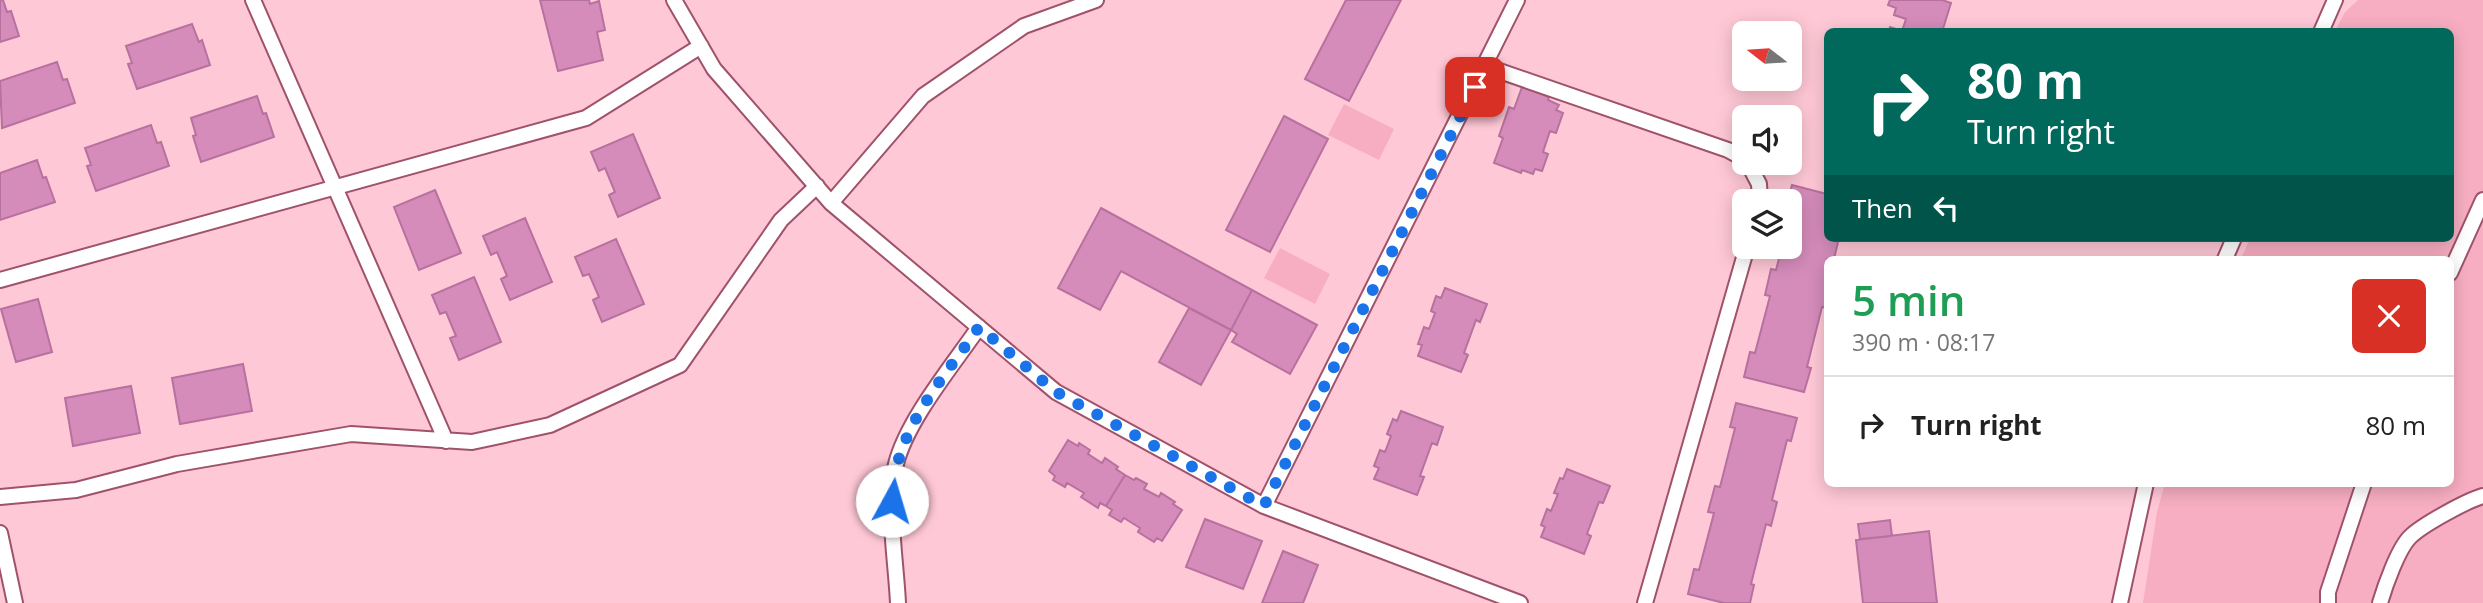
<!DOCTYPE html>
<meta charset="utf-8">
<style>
body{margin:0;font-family:"Open Sans",sans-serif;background:#f6f6f6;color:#222;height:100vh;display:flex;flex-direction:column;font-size:26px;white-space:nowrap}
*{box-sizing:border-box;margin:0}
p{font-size:23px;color:#767676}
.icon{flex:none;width:38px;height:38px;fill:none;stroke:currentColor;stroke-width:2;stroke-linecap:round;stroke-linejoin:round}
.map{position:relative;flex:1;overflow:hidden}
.sheet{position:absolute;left:1824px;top:256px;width:630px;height:231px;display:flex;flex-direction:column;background:#fff;border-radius:10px;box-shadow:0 4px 18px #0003}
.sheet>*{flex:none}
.top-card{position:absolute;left:1824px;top:28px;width:630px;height:214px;border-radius:10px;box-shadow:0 4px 18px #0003;background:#00695c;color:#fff;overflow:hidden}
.needle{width:46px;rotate:287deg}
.controls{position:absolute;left:1732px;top:21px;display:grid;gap:14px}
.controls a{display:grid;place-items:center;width:70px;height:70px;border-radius:10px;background:#fff;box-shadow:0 4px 18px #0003;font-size:35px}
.pin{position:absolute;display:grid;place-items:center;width:60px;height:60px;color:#fff;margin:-30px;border-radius:14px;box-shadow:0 4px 10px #0006}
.me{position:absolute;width:77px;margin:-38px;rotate:6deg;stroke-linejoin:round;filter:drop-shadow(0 0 5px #0008)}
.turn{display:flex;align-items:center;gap:24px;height:147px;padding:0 28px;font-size:32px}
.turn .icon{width:91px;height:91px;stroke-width:2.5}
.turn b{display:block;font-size:49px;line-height:60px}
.then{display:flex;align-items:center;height:66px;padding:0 28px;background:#0003;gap:14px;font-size:26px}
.round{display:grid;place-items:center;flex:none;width:74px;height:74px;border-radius:10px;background:#f6f6f6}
.overview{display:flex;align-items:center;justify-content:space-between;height:119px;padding:0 28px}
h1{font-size:42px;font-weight:600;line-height:52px;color:#1e9e55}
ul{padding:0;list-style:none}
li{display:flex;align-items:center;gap:21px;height:98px;padding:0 28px;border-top:2px solid #e0e0e0}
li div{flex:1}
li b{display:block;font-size:26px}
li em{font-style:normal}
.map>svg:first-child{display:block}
.green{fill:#f8aec2}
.building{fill:#d58cbb;stroke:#b7719f;stroke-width:2}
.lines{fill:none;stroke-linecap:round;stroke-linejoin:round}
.street-casing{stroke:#a0526b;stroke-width:18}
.street{stroke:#fff;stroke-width:14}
.route{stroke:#1a73e8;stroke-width:12;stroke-dasharray:0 21.6}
</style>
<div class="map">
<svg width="2483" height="603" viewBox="0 0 2483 603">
<rect width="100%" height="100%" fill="#ffc8d6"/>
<path class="green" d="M2358,0H2483V603H2143L2157,512L2165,483H2450V259H2241L2250,238H2450V32L2335,31L2345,12Z
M1344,104L1394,129L1379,160L1328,135Z
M1280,248L1330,274L1315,304L1264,278Z"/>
<path class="building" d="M0,0H3L7,12L11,11L19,36L0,42Z
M540,0H589L590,4L599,1L605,30L597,32L603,60L558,71Z
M1346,0H1401L1349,101L1305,79Z
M1890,0H1942L1951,3L1942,32H1889L1890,27L1902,31L1906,19L1894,15L1896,8L1888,5Z
M192,24L199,42L202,40L210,65L137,89L128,64L132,63L126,46Z
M57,62L63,80L67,79L75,103L2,128L0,81Z
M1522,87L1549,97L1548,100L1559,105L1556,110L1563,113L1556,133L1550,131L1543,152L1548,154L1542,171L1535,169L1533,174L1522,170L1521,173L1494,163L1503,138L1499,136L1509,107L1514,109Z
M257,96L263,114L266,113L274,137L201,162L193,136L196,135L191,118Z
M1284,116L1328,139L1270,252L1226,230Z
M151,125L157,143L161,142L169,166L96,191L87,166L91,165L85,148Z
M633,134L660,198L618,217L609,195L615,192L605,168L599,171L591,152Z
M37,160L43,178L46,177L55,202L0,220V173Z
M1792,185L1827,194V238H1839L1834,259H1827V308L1822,307L1807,367L1811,368L1804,392L1744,377L1750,352L1755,353L1770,296L1765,295L1771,269L1776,270L1782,247H1790L1791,211L1790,201H1788Z
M435,190L461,253L419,270L394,207Z
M1101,208L1252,290L1231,330L1121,271L1100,310L1058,288Z
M525,218L552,282L510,300L501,279L507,276L497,252L491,255L483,236Z
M616,239L644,304L602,322L593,300L599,297L589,274L583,276L575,257Z
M474,277L501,342L459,360L450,338L456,336L446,312L440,314L432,295Z
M1445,288L1487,304L1480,322L1476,320L1464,353L1468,355L1461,372L1418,356L1422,345L1418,344L1424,327L1429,329L1435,313L1431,311L1436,296L1441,298Z
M1252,290L1317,325L1290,374L1232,342L1237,334L1231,330Z
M38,299L52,352L16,362L1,309Z
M1189,308L1231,330L1201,385L1159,362Z
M243,364L252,411L180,424L172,378Z
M131,386L140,433L73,446L65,398Z
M1736,403L1797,418L1791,441L1787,440L1772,500L1777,502L1771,526L1766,524L1751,584L1754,585L1750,603H1724L1688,594L1694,569L1699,570L1714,513L1708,512L1715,486L1720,487L1735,428L1730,427Z
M1401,411L1443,427L1437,445L1432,443L1420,476L1424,477L1417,495L1374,479L1379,468L1374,466L1380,450L1385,452L1391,436L1387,434L1393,419L1397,421Z
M1068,440L1078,446L1079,443L1090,450L1088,454L1102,463L1105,458L1118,467L1116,469L1125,475L1106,506L1100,503L1098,508L1081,497L1084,493L1067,483L1065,487L1053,480L1055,476L1049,471Z
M1567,469L1610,486L1603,503L1599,502L1587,534L1591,536L1584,554L1541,537L1545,527L1541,525L1547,509L1551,511L1558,494L1554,493L1560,478L1563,479Z
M1125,475L1134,480L1136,478L1147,484L1144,489L1159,497L1161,493L1175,502L1173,504L1182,510L1162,541L1157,538L1154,542L1138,532L1140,528L1124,518L1121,522L1109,515L1112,510L1106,506Z
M1205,519L1262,541L1243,589L1186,567Z
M1890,520L1892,536L1860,539L1858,524Z
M1929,531L1937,603H1863L1856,540Z
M1283,551L1318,565L1303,603H1262Z"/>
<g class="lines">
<g class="street-casing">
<path id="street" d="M253,0L446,441
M674,0L714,69L831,203L1056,392L1264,506L1520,603
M2321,32L2335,0
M1485,66L1728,150L1745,159
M1748,163L1759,184L1760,201
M831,203L923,96L1024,26L1096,0
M2225,259L2234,238
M2450,273L2483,200
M0,280L586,118L701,46
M0,497L76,490L177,464L351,434L472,442L550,425L680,365L781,220L817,186
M1264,506L1517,0
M0,533L15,603
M898,603C896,560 886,506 896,464C907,420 953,365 979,327
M1645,603L1747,247
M2120,603L2146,483
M2328,603V592L2364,483
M2380,603C2385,586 2398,549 2410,537C2422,525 2466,501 2483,496"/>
</g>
<use href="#street" class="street"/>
</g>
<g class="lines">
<path class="route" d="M892,501C894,431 941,382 979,327L1056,392L1264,506L1475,87"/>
</g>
</svg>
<div class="controls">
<a><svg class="needle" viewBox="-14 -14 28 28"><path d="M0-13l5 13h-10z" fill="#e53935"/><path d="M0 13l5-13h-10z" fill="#767676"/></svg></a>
<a><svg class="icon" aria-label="sound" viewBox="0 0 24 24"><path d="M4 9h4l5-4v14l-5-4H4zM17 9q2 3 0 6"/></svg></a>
<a><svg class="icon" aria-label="layers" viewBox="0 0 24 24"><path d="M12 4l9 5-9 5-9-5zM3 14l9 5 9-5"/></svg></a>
</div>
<div class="pin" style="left:1475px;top:87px;background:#d93025"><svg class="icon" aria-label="arrive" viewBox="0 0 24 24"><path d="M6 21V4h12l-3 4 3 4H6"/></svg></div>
<svg class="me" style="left:892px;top:501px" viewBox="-20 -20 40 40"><circle r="19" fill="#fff"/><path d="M0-13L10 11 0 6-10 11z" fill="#1a73e8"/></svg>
<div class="top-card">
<div class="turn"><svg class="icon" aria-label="right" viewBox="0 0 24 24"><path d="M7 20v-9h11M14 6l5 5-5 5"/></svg><div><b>80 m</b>Turn right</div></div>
<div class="then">Then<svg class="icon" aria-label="left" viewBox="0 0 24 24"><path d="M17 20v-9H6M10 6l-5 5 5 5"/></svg></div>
</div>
<section class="sheet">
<div class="overview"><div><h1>5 min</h1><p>390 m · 08:17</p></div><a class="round" style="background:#d93025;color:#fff"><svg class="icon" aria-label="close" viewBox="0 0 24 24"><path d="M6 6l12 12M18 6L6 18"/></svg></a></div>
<ul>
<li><svg class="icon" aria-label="right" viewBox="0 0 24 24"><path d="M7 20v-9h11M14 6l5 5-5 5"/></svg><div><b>Turn right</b></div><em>80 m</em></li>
</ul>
</section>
</div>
